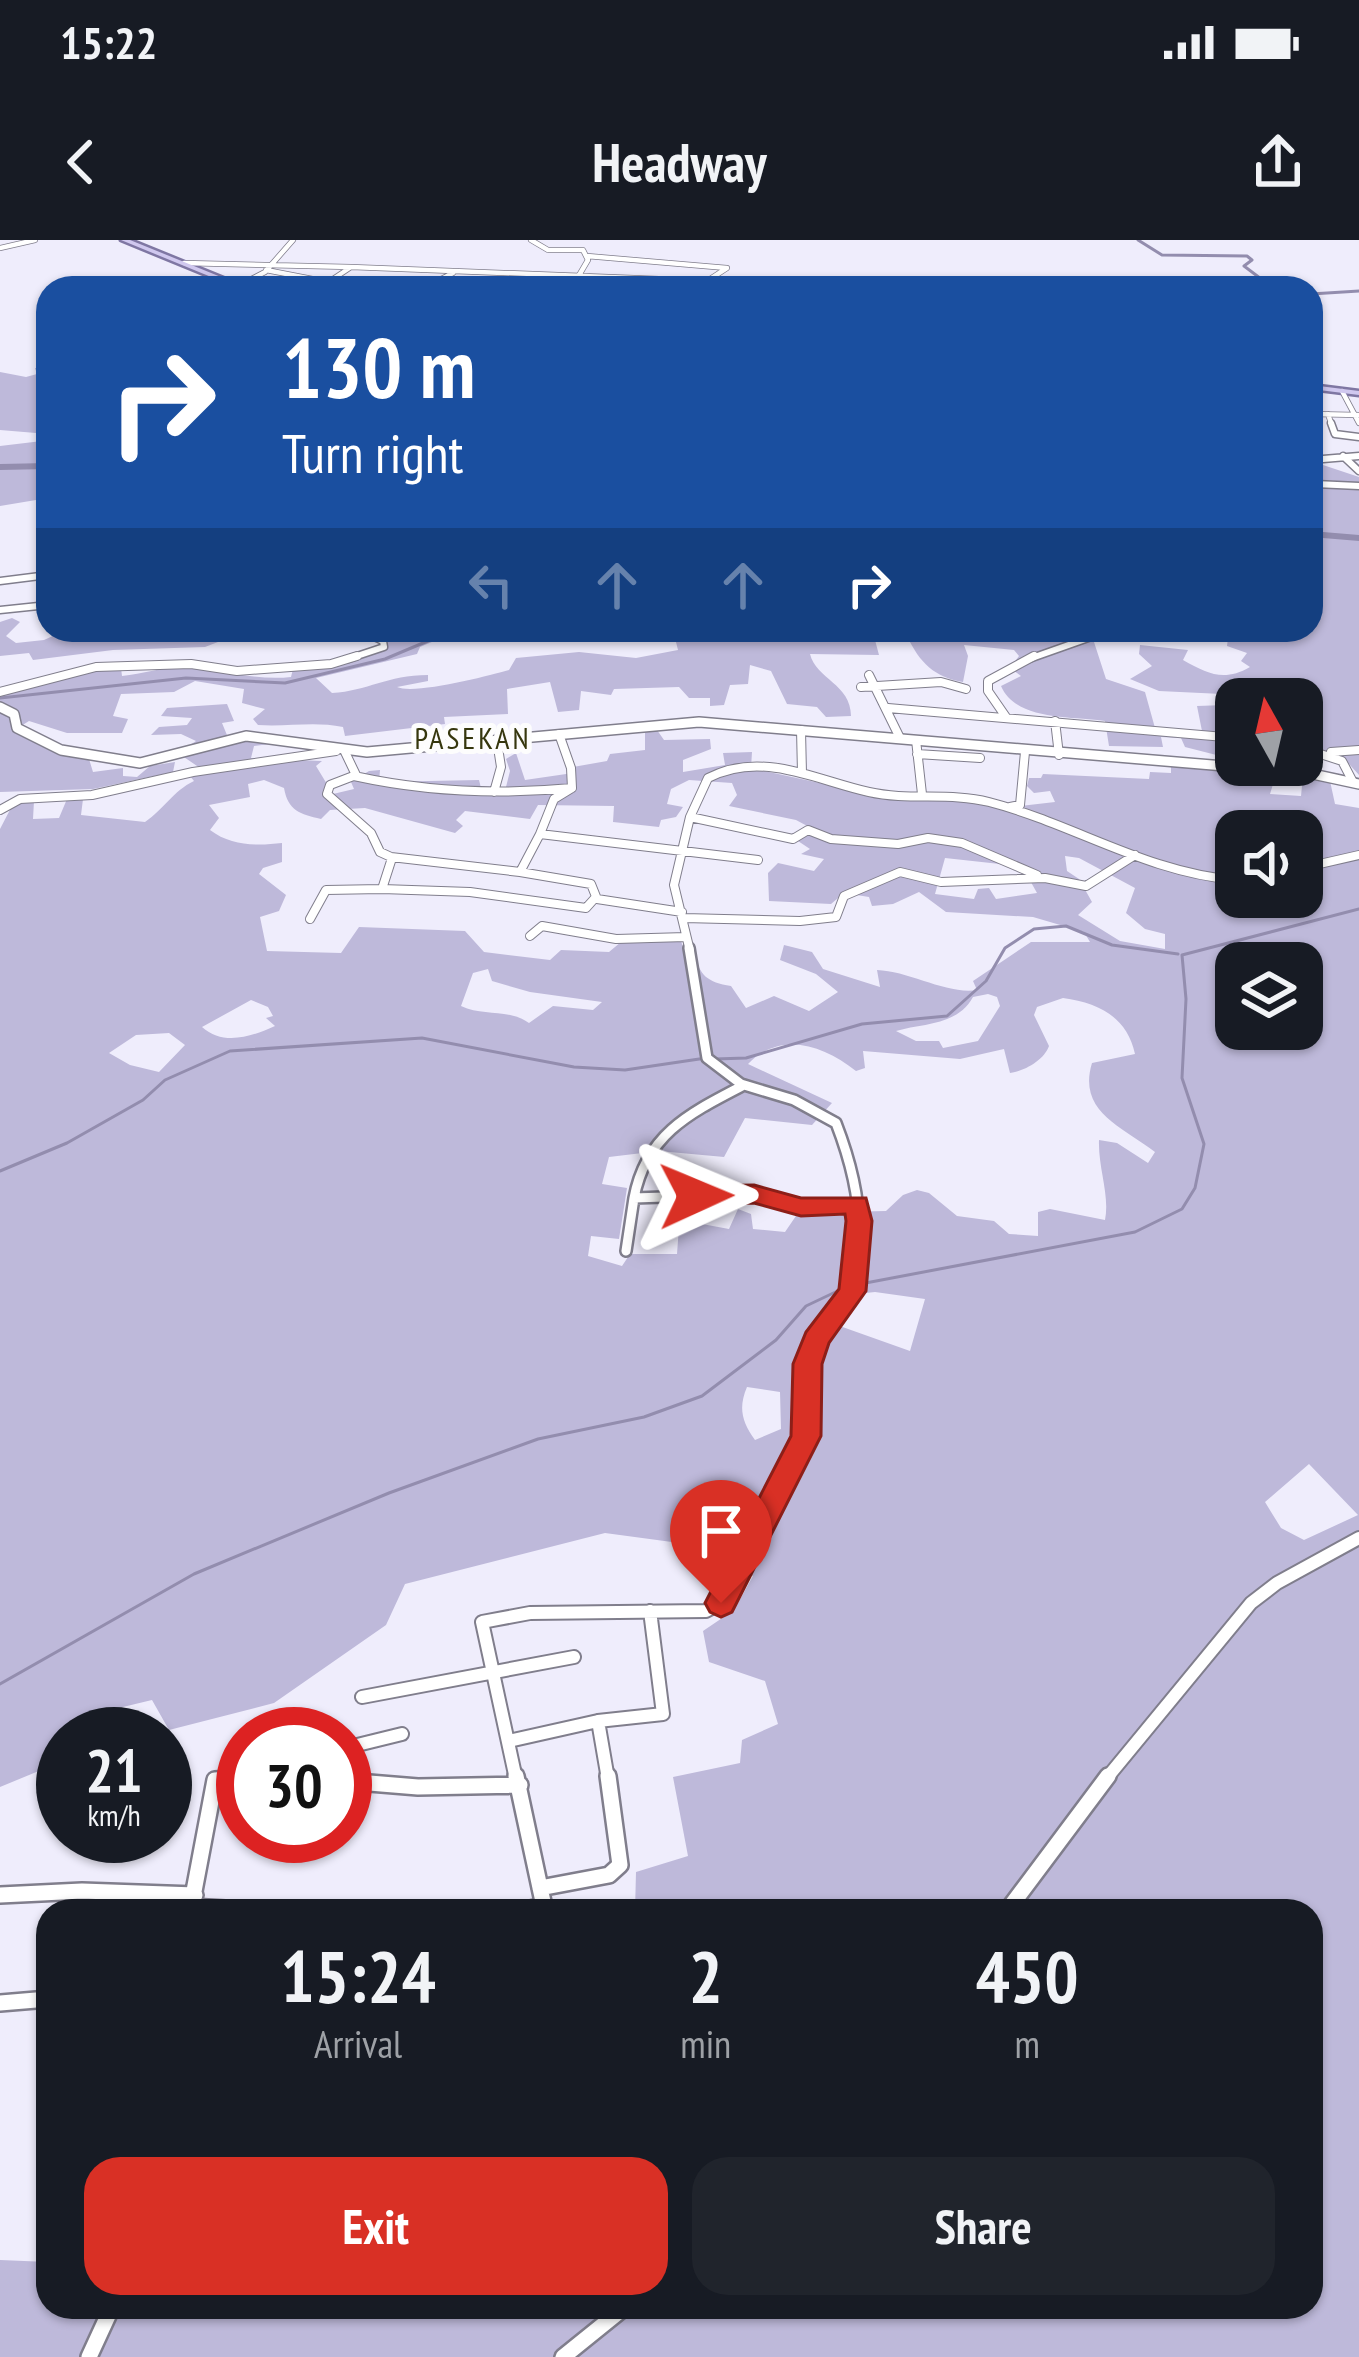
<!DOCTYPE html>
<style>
body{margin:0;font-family:"PT Sans Narrow",sans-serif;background:#20242c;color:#f1f3f6;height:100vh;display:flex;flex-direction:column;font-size:45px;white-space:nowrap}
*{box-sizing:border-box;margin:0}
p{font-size:39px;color:#9ea1a6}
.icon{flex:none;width:66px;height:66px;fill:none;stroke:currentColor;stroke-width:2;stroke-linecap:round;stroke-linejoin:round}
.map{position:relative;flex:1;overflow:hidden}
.side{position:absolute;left:36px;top:1659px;width:1287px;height:420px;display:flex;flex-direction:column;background:#171b24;border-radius:36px;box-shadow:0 3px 9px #0004}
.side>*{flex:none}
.top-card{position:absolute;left:36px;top:36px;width:1287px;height:366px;border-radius:36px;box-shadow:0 3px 9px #0004;background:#1a4fa0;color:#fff;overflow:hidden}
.needle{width:78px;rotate:352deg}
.buttons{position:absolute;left:1215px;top:438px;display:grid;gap:24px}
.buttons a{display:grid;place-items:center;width:108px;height:108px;border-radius:24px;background:#171b24;box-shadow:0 3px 9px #0004;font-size:60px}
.speed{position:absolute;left:36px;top:1467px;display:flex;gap:24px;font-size:60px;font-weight:700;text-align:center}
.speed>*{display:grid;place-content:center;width:156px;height:156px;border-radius:50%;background:#171b24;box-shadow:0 3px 9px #0004;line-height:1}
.speed small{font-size:30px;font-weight:400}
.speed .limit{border:18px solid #d22;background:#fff;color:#111}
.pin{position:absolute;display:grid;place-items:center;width:102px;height:102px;color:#fff;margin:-123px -51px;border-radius:50% 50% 50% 0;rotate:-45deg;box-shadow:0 0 12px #0007}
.pin .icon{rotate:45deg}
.me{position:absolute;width:132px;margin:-66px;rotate:89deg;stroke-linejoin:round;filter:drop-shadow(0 0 9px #0008)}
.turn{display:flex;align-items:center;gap:42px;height:252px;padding:0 48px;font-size:54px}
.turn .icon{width:156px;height:156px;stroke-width:2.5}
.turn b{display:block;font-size:84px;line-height:102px}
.lanes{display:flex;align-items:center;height:114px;padding:0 48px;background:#0003;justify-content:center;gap:60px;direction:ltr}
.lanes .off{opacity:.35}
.eta{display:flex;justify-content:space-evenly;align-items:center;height:204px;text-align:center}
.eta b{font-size:72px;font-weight:800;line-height:84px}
.cta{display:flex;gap:24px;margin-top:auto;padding:24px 48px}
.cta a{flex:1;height:138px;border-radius:36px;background:#d93025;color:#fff;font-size:48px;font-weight:800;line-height:138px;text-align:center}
.cta a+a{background:#20242c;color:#f1f3f6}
.status{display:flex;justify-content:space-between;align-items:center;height:84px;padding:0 60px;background:#171b24;direction:ltr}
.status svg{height:33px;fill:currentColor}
header{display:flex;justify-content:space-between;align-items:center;height:156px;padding:0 48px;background:#171b24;font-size:54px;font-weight:800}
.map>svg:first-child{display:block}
.green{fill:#beb9da;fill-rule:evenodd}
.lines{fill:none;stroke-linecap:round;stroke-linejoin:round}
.stream{stroke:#938dae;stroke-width:3}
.river{fill:#938dae;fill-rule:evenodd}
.minor-far5-casing{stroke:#807e8c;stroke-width:6}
.minor-far4-casing{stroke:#807e8c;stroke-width:9}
.minor-far3-casing{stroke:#807e8c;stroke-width:10}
.minor-far2-casing{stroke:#807e8c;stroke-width:14}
.minor-far1-casing{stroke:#807e8c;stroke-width:16}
.minor-casing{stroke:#807e8c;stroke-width:20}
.tertiary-casing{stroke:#807e8c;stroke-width:12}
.primary-casing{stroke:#7f77a3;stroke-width:5}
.minor-far5{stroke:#fff;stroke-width:4.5}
.minor-far4{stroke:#fff;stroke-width:6}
.minor-far3{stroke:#fff;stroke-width:8}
.minor-far2{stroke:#fff;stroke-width:9}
.minor-far1{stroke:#fff;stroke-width:12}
.minor{stroke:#fff;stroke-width:15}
.tertiary{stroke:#fff;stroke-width:9}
.primary{fill:#d0c8ef;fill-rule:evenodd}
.route{fill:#d93025;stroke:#8d1f18;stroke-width:3}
.labels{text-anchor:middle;stroke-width:10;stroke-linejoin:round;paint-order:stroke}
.far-quarter-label{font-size:30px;letter-spacing:3px;fill:#36370e;stroke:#fdfdfd}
</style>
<div class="status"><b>15:22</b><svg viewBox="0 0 49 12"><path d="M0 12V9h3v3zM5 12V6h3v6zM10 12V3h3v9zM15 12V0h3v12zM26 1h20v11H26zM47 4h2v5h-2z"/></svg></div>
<header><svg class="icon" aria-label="back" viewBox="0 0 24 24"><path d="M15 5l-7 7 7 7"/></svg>Headway<svg class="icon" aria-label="share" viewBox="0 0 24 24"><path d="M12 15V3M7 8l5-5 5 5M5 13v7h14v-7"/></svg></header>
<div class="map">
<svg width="1359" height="2117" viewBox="0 0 1359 2117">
<rect width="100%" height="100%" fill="#efedfc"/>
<path class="green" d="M35,128H48V258L0,266V206L42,201L36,193L0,190V132L26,137L37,134Z
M1311,221L1359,237V535L1340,514L1316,513L1322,531L1277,525H1302V459H1236V520L1185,507L1181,498L1161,497L1163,507L1109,506L1105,481C1071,476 1016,481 1001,446L1021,436L1010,428L1019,416L1014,410L964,405L968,416L963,442C934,437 920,423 907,396L875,400L879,415L810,414C816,439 851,444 851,476L826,477L817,467L787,464L771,431L750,425L748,444L730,445L724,465L710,466V458H689L679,447L614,449L611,455L581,451L579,470L558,472L550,442L507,449L508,474L444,477L445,484L345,496L343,487C314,481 288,487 258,485L253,479L265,469L242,463L244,449L195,441L174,452L121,454L113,476L128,479L122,493H67L29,481L21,486L89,519L93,532L123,528V536L137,537L150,526L175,522L173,532L93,549L0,552V455L92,431L121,428L122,436C144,434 169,425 187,427C222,430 257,441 291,437L293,429L336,426L388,409V405L340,390H460L420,407L417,414L316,438L332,453C368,451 387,435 428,435V441L397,447C414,455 488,436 509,430L516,418L579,412L636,418L678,410L675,398L708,390H1049L1058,401L1076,398L1094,402L1106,439L1145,452L1155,488L1202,491L1197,466L1225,465L1222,454L1159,451L1130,439L1152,426L1139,414L1140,405L1188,410L1183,420C1208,434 1224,442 1250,427L1241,421L1247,413L1227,406L1228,398L1311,390Z
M12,378L20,382L6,396L16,403L44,400L66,390H292L231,397L205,407L113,410L33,420L29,413L0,416V382Z
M227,464L234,481L222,483L229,500L278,503L254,506L251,518L322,521L316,526L333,554L354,549L351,542L369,531L380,530L379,542L479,540L481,548L506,547L510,531L506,519L516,513L525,540L573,533V527L607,521L610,514L645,510V491L657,490L664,500L710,499L711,509L683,520V532L725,525L723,513L752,512L751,528L866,553L935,556L1003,568L1055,562L1050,551L1034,553L1027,546L1029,538H1041L1043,534L1149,539L1150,532L1171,533V527L1230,530L1232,536L1274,541L1270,554L1301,556L1303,536L1330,541L1335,564L1359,568V2117H0V2020L48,2022V2067H1311V1671H635L636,1632L688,1616L673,1537L740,1523L742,1500L778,1484L765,1441L709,1422L703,1391L734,1370L753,1336L714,1326L709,1307L605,1293L405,1344L386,1385L274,1463L169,1490L152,1460L102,1472L100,1494H63V1521L0,1547V589L13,564L34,561L33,579L59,578L67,559H83L81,575L145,582C164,569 173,551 194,541L190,536L200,528L178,513L196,501L181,494L151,495L159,487L187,485L192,478L161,476L167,468ZM264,540L284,548C288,571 300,574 321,579L330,570L365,568L455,593L463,586L456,580L465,571L530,579L538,565L614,566L613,582L659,587L661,580L676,577L683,567L667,564L671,549L689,540L732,543L737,555L729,566L796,580L811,588L798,601L810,609L801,614L824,619L814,631L778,623L768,633L769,661L831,664L844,653L869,657L872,666L893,664L919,652L946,672L1033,677L1084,692L1090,702H1031L973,741L977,750C948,755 909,731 877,730L880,747L823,729L812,712L784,705L780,720L816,734L838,752L809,771L774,756L746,768L731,746C707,742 700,736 694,713L684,710L681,701L621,702L609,712L561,710L550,720L484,712L465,691L359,687L341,713L267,711L260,677L279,671L286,655L259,634L263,628L282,622V603C257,606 231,606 210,590L219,578L209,565L250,557L248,544ZM1236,591H1302V657H1236ZM1065,616L1079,618L1135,648L1126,673L1145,689L1165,694V709L1120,701L1078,675L1092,662L1079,639L1067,631ZM945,618L1028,627L1027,635L1037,653L996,659L989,648L978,649L974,659L935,654ZM1236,723H1302V789H1236ZM488,729L492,741L530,752L602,762L593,770L553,766L529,783C508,768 484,777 461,766L473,733ZM988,754L997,757L1000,766L978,801L943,808L939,801H916L896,791C923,783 957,786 973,757ZM1063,758C1099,763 1127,777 1135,814L1092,823C1077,872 1123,887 1155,912L1148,923L1117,903L1099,900C1098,928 1110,955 1105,980L1050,969L1038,972V996L1009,994L994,981L957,976L929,953L917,950L903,955L886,971L798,973L785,992L753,989L751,974L738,969L729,989L686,981L679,987L677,1014H630L622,1026L588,1016L591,996L619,999L627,948L602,944L609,917L659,911L724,917L745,878L812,885L832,863L748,824C780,791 822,804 856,831L865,828L863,811L960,819L1004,809L1010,833C1025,831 1044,820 1049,806L1034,775L1037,767ZM251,760L268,767L273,776L266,778L275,786C251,797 223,806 202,787ZM169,793L185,805L159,832L130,825L109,813L136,795ZM875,1052L925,1059L910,1111L820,1079L837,1056ZM747,1147L780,1152L781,1189L755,1200C742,1182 738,1168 747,1147ZM1309,1224L1358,1275L1304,1300L1281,1288L1265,1262Z"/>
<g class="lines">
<path class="stream" d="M1138,0L1162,15L1247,16L1252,20L1244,26L1273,48
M880,48L933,43L987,48
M1311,54L1359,51
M0,458L186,438L285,443L385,419L454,390
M715,819L746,818L862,784L947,776L986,741L1005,708L1034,689L1066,686L1112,705L1178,714
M0,931L67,903L143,860L165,840L230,811L422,798L574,827L625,830L706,818
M855,1045L1135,992L1182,969L1195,948L1204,904L1182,838L1186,759L1182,715L1359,669
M0,1444L194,1334L389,1253L538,1199L644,1177L702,1156L776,1100L806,1066L846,1047"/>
<path class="river" d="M48,223V229L0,230V224Z
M1311,291L1359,295V301L1311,297Z"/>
<g class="minor-far5-casing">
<path id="minor-far5" d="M531,0L548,10H583L588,20L578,37
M0,8L35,0
M587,16L727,28L704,43
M184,23L351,27
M266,30L333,43
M333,45L408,47
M238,46L265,32L293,0
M332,48L333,39L351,27L659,39L719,48
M424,48L453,33
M1342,151L1359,183
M1311,174L1359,175
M1328,174L1332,186"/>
</g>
<g class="minor-far4-casing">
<path id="minor-far4" d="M1331,183L1335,194L1359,197
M1343,216L1359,231
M1311,220L1359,216
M1311,238L1315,244L1359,246
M0,341L48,335
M0,370L48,365
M348,419L384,407L383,401L358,390
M1029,419L1111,390"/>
</g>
<g class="minor-far3-casing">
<path id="minor-far3" d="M869,435L900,498
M861,447L941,442L966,449
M0,452L96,427L191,424L237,431L331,424L357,416
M888,468L1236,498
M1006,477L988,451V441L1034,416
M1055,481L1059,515
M801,490L802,533
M916,500L922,554
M1302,508L1342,521L1353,542
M345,512L356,535L330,545L327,554L371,593L380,612L391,617L520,632L540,594L758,620
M1331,512L1359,510
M917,514L980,518
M354,536C427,552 498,555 572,548
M494,552L501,527L497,501
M1010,567L1020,565L1025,512
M0,570L20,559L92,555L193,532L336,511
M690,577L793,599L808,590L831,599L898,604L928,598L962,603L1037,635
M540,594L554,559L572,548L571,528L559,494
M392,618L382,649L470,652L586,668L595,658
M1302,628L1359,615
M520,632L591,644L597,659L682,672
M684,678L800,681L836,677L844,656L900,632L941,642L1045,638L1086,646L1135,615
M310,679L326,650L382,649
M530,696L542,686L616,699L686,697
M690,711L674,645L690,577L708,538C762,510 815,540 869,552C909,561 950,552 989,562C1074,584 1147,633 1236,640"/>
</g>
<g class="minor-far2-casing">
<path id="minor-far2" d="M689,708L707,818L741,844L794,860L836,883C860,945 874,1021 832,1078
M744,845C690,873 646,894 634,958L754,954L801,967L857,965
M626,1011L634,958"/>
</g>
<g class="minor-far1-casing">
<path id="minor-far1" d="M362,1457L574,1417
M509,1501L598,1481
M345,1508L402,1494
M231,1539L243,1538
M516,1539L482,1382L530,1373L706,1371L721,1363L806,1196L808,1124L816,1100L835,1075
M608,1539L598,1481L663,1474L650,1371
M1106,1539L1251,1363L1277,1343L1359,1298"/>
</g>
<g class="minor-casing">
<path id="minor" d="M516,1536L545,1671
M345,1541L418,1547L520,1545
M540,1648L609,1635L620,1625L608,1536
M0,1655L82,1651L195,1655
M191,1667L215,1540L243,1538
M190,1671L191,1667L261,1671
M522,1671L543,1666
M1007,1671L1108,1536
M0,1763L48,1759
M89,2117L112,2067
M563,2117L625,2067"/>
</g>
<g class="tertiary-casing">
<path id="tertiary" d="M0,467L14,474L17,488L61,510L140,523L246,496L367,512L699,482L1308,533L1359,544"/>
</g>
<g class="primary-casing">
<path id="primary" d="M121,0H130L248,48H238Z
M1311,145L1359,151V155L1311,149Z"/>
</g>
<use href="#minor-far5" class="minor-far5"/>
<use href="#minor-far4" class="minor-far4"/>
<use href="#minor-far3" class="minor-far3"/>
<use href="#minor-far2" class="minor-far2"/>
<use href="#minor-far1" class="minor-far1"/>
<use href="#minor" class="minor"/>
<use href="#tertiary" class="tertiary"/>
<use href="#primary" class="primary"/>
</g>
<path class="route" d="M754,945L801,958H866L872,981L866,1051L829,1103L822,1124L821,1196L732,1372L721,1377L710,1372L705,1363L791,1196L793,1124L806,1092L839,1049L846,981L845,974L801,976L754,963L696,965L683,956L696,946Z"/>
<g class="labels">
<g class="far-quarter-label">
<text x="473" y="509">PASEKAN</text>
</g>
</g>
</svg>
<div class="buttons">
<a><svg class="needle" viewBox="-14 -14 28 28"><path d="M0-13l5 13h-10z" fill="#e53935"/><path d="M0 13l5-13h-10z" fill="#9ea1a6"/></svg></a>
<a><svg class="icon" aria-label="sound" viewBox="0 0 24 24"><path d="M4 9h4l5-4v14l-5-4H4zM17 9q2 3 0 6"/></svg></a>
<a><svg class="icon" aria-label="layers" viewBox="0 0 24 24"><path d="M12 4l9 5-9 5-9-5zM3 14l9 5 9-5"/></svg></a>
</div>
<div class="speed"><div>21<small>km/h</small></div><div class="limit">30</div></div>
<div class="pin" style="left:721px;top:1363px;background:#d93025"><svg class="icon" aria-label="arrive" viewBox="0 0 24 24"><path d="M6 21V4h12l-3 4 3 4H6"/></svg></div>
<svg class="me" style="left:696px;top:956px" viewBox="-20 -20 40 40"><path d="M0-17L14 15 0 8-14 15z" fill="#d93025" stroke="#fff" stroke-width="4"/></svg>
<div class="top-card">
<div class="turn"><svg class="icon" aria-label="right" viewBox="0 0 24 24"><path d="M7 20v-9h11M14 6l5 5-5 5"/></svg><div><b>130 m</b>Turn right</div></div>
<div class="lanes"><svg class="icon off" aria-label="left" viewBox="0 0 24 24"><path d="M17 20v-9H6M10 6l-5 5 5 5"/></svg><svg class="icon off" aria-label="ahead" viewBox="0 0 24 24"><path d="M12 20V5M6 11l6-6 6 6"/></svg><svg class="icon off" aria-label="ahead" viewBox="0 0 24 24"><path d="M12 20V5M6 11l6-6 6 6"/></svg><svg class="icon" aria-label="right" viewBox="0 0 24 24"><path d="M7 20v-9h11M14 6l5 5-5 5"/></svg></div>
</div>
<section class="side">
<div class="eta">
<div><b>15:24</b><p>Arrival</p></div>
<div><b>2</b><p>min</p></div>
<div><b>450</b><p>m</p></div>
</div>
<div class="cta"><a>Exit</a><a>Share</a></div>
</section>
</div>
